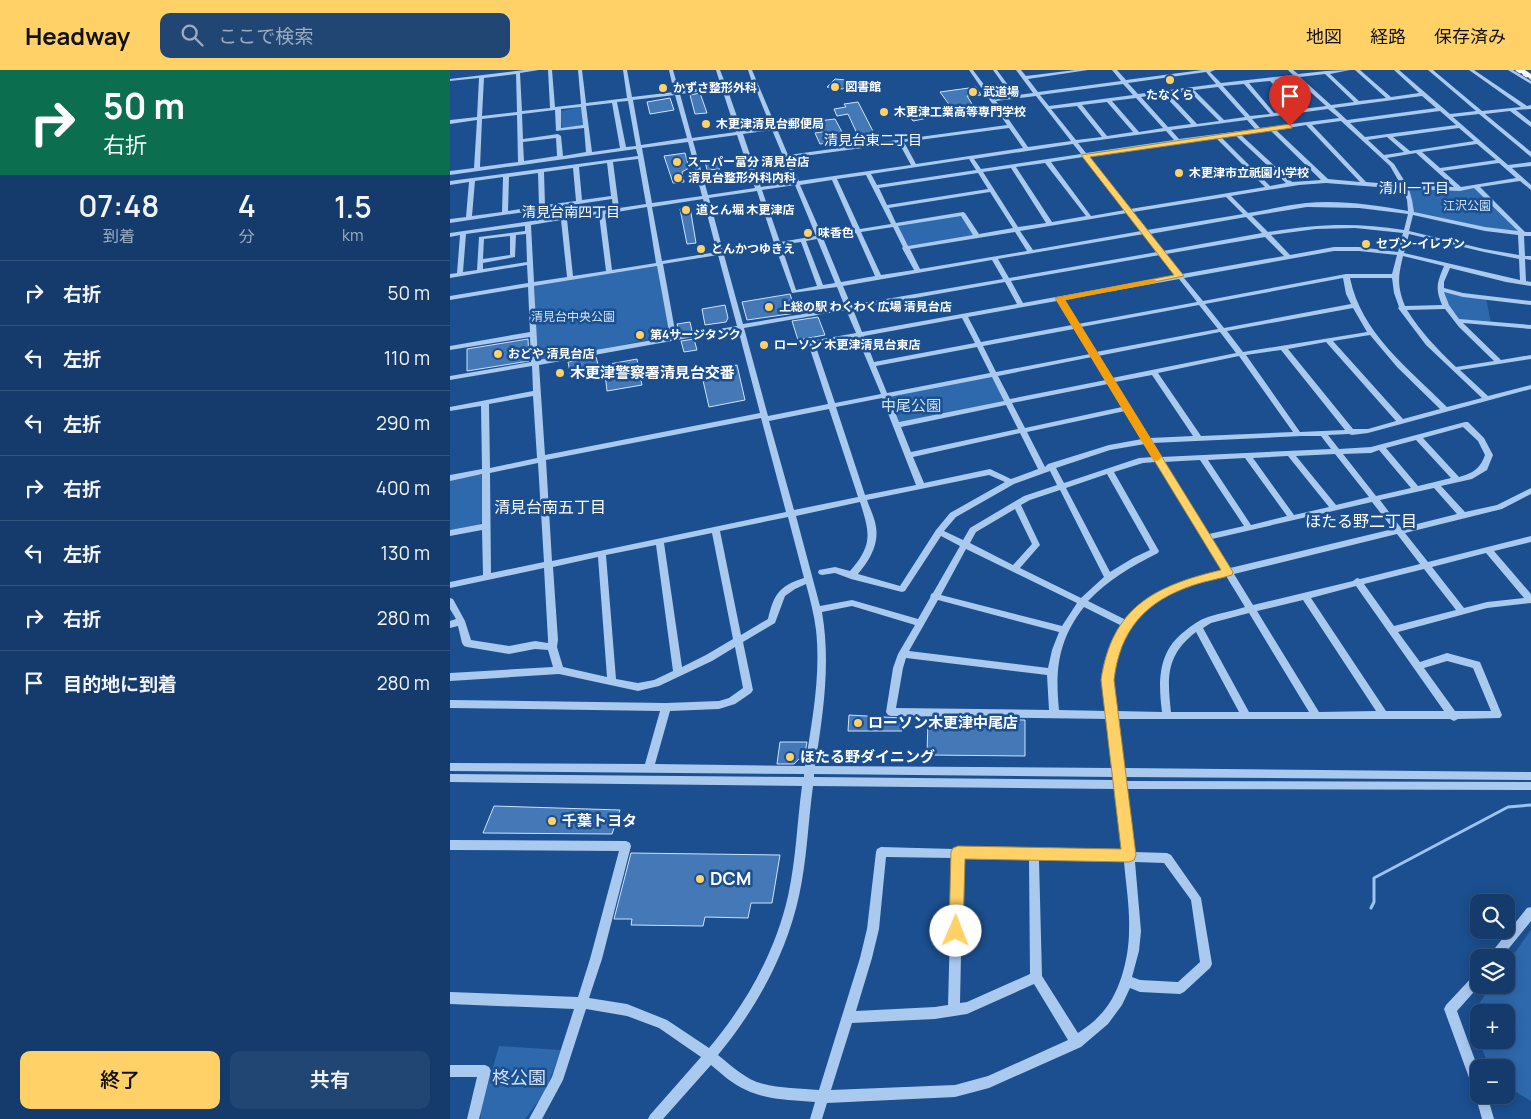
<!DOCTYPE html>
<html lang="ja">
<meta charset="utf-8">
<style>
body{margin:0;font-family:Manrope,"Noto Sans JP",sans-serif;background:#214673;color:#f1f3f6;height:100vh;display:flex;flex-direction:column;font-size:19px;white-space:nowrap}
*{box-sizing:border-box;margin:0}
p{font-size:16px;color:#9dadc1}
.icon{flex:none;width:28px;height:28px;fill:none;stroke:currentColor;stroke-width:2;stroke-linecap:round;stroke-linejoin:round}
.map{position:relative;flex:1;overflow:hidden}
.drawer{display:flex;flex-direction:column;background:#143b6b;width:450px}
.drawer>*{flex:none}
.hud{background:#0b6e4f;color:#fff;overflow:hidden}
.fabs{position:absolute;left:1020px;top:824px;display:grid;gap:10px}
.fabs a{display:grid;place-items:center;width:45px;height:45px;border-radius:10px;background:#143b6b;box-shadow:0 2px 12px #0003,0 0 0 1px #33557e;font-size:25px}
.pin{position:absolute;display:grid;place-items:center;width:42px;height:42px;color:#fff;margin:-51px -21px;border-radius:50% 50% 50% 0;rotate:-45deg;box-shadow:0 0 5px #0007}
.pin .icon{rotate:45deg}
.me{position:absolute;width:55px;margin:-28px;rotate:1deg;stroke-linejoin:round;filter:drop-shadow(0 0 4px #0008)}
.turn{display:flex;align-items:center;gap:18px;height:105px;padding:0 20px;font-size:22px}
.turn .icon{width:65px;height:65px;stroke-width:2.5}
.turn b{display:block;font-size:35px;line-height:42px}
.eta{display:flex;justify-content:space-evenly;align-items:center;height:85px;text-align:center}
.eta b{font-size:30px;font-weight:600;line-height:35px}
.cta{display:flex;gap:10px;margin-top:auto;padding:10px 20px}
.cta a{flex:1;height:58px;border-radius:10px;background:#ffd166;color:#111;font-size:20px;font-weight:600;line-height:58px;text-align:center}
.cta a+a{background:#214673;color:#f1f3f6}
ul{padding:0;list-style:none}
li{display:flex;align-items:center;gap:15px;height:65px;padding:0 20px;border-top:1px solid #33557e}
li div{flex:1}
li b{display:block;font-size:19px}
li em{font-style:normal}
header{display:flex;align-items:center;gap:30px;box-sizing:border-box;height:70px;padding:0 25px;background:#ffd166;color:#111}
header strong{font-size:24px}
nav{display:flex;gap:28px;margin-inline-start:auto;font-size:18px}
.search{width:350px;height:45px;background:#214673;display:flex;align-items:center;gap:12px;box-sizing:border-box;padding:0 18px;border-radius:10px;color:#9dadc1;font-size:19px}
main{display:flex;flex:1;min-height:0}
.map>svg:first-child{display:block}
.green{fill:#2e69ad;fill-rule:evenodd}
.lines{fill:none;stroke-linecap:round;stroke-linejoin:round}
.stream{stroke:#9cc4f0;stroke-width:3}
.building{fill:#4478b7;stroke:#cfe3fa}
.minor{fill:#a9c9ee;fill-rule:evenodd}
.highway{fill:#fff;fill-rule:evenodd}
.rail{stroke:#fff;stroke-width:2;stroke-dasharray:5.5 2.5;stroke-linecap:butt}
.route{fill:#ffd166;stroke:#a68842}
.slow{fill:#f59e0b}
.poi-dot{fill:#ffd166;stroke:#1b4f8f;stroke-width:2}
.labels{text-anchor:middle;stroke-width:5;stroke-linejoin:round;paint-order:stroke}
.far-poi-label{font-size:12px;font-weight:bold;fill:#fff;stroke:#1b4f8f;text-anchor:start}
.far-park-label{font-size:12px;fill:#cfe3fa;stroke:#1b4f8f}
.far-neighbourhood-label{font-size:14px;fill:#fff;stroke:#1b4f8f}
.poi-label{font-size:15px;font-weight:bold;fill:#fff;stroke:#1b4f8f;text-anchor:start}
.park-label{font-size:15px;fill:#cfe3fa;stroke:#1b4f8f}
.neighbourhood-label{font-size:16px;fill:#fff;stroke:#1b4f8f}
.near-poi-label{font-size:18px;font-weight:bold;fill:#fff;stroke:#1b4f8f;text-anchor:start}
.near-park-label{font-size:18px;fill:#cfe3fa;stroke:#1b4f8f}
</style>
<header>
<strong>Headway</strong>
<div class="search"><svg class="icon" aria-label="search" viewBox="0 0 24 24"><circle cx="10" cy="10" r="6"/><path d="M15 15l6 6"/></svg>ここで検索</div>
<nav><a>地図</a><a>経路</a><a>保存済み</a></nav>
</header>
<main>
<section class="drawer">
<div class="hud">
<div class="turn"><svg class="icon" aria-label="right" viewBox="0 0 24 24"><path d="M7 20v-9h11M14 6l5 5-5 5"/></svg><div><b>50 m</b>右折</div></div>
</div>
<div class="eta">
<div><b>07:48</b><p>到着</p></div>
<div><b>4</b><p>分</p></div>
<div><b>1.5</b><p>km</p></div>
</div>
<ul>
<li><svg class="icon" aria-label="right" viewBox="0 0 24 24"><path d="M7 20v-9h11M14 6l5 5-5 5"/></svg><div><b>右折</b></div><em>50 m</em></li>
<li><svg class="icon" aria-label="left" viewBox="0 0 24 24"><path d="M17 20v-9H6M10 6l-5 5 5 5"/></svg><div><b>左折</b></div><em>110 m</em></li>
<li><svg class="icon" aria-label="left" viewBox="0 0 24 24"><path d="M17 20v-9H6M10 6l-5 5 5 5"/></svg><div><b>左折</b></div><em>290 m</em></li>
<li><svg class="icon" aria-label="right" viewBox="0 0 24 24"><path d="M7 20v-9h11M14 6l5 5-5 5"/></svg><div><b>右折</b></div><em>400 m</em></li>
<li><svg class="icon" aria-label="left" viewBox="0 0 24 24"><path d="M17 20v-9H6M10 6l-5 5 5 5"/></svg><div><b>左折</b></div><em>130 m</em></li>
<li><svg class="icon" aria-label="right" viewBox="0 0 24 24"><path d="M7 20v-9h11M14 6l5 5-5 5"/></svg><div><b>右折</b></div><em>280 m</em></li>
<li><svg class="icon" aria-label="arrive" viewBox="0 0 24 24"><path d="M6 21V4h12l-3 4 3 4H6"/></svg><div><b>目的地に到着</b></div><em>280 m</em></li>
</ul>
<div class="cta"><a>終了</a><a>共有</a></div>
</section>
<div class="map">
<svg width="1081" height="1049" viewBox="0 0 1081 1049">
<rect width="100%" height="100%" fill="#1b4f8f"/>
<path class="green" d="M132,37L133,55L112,58L110,41Z
M1025,116L1071,163L1049,162L961,143L955,117L1009,119Z
M513,144L527,166L455,178L444,156Z
M207,196L220,266L87,291L84,216Z
M990,219L1036,228L1041,253L1008,251Z
M544,304L558,332L447,355L435,326Z
M29,404L32,405L33,450L29,455L0,460V409Z
M1081,860V1031L1056,1016V998L1039,997L1020,947L1042,915H1056V895ZM1029,942H1056V970H1029Z
M49,976L111,980L95,1022L75,1049H31L30,1043Z"/>
<g class="lines">
<path class="stream" d="M921,838L924,832V808L1058,737L1081,735"/>
</g>
<path class="building" d="M385,9L396,10L399,12L393,19L377,17Z
M526,17L531,25L517,26L529,45L509,48L490,22Z
M250,23L257,43L245,44L240,25Z
M220,28L224,40L200,44L197,32Z
M408,32L426,67L410,70L398,44L387,46L384,39L396,37L394,34Z
M470,36L478,48L463,51L454,38Z
M385,49L392,62L385,63L389,72L370,74L365,63L372,62L368,51Z
M235,83L239,98L232,102L234,112L223,113L214,86Z
M267,89L270,99L257,100L255,91Z
M240,137L246,173L237,174L230,139Z
M340,224L346,243L297,250L292,232Z
M275,235L278,248L276,252L255,255L252,239Z
M368,247L375,265L348,270L342,251Z
M240,252L242,261L230,264L227,254Z
M78,269L79,291L17,301V279Z
M244,269L247,280L234,282L231,271Z
M146,287L148,294L135,297L136,304L121,307L118,292Z
M187,289L192,315L157,321L154,295Z
M287,295L295,330L259,337L252,306L270,303L269,298Z
M399,645L452,648V661H398Z
M478,649L575,650V686L477,685Z
M330,672H357L355,683L344,694H327Z
M44,736L170,740L162,764L33,763Z
M181,783L330,785L322,833H301L298,848L255,847L253,856L181,855L182,849H164Z"/>
<g class="lines">
<path class="minor" d="M74,0H89L70,3L72,41L100,38L98,0H102L105,37L131,34L128,0H132L136,33L177,28L173,0H177L182,27L224,22L219,0H223L229,21L271,16L266,0H270L276,15L302,12L298,0H302L338,85L557,55L519,0H523L535,16L553,14L543,0H547L558,15L537,19L544,28L583,23L566,0H571L576,6L625,0H638L578,9L588,22L671,11L662,0H667L676,10L752,0H765L760,2L771,13L843,5L838,0H843L848,4L876,1L900,0L880,4L909,31L936,28L905,0H910L941,27L969,23L944,0H949L1000,44L1026,41L978,0H983L1032,41L1071,37L1019,0H1024L1077,36L1081,35V39L1066,40L1081,52V57L1060,41L1035,44L1081,82V87L1029,44L1003,47L1058,95L1081,92V96L1062,98L1081,115V120L1070,111L1030,117L1075,162H1081V166H1074L1075,186H1081V190L1075,189L1076,211L1081,212V216L1056,212L1000,198L994,212V218L1013,223L1081,231V235L1013,227L994,222L999,235L1009,249L1081,255V259L1013,253L1051,290L1081,285V289L1010,300L1038,326L1081,315V319L918,363L902,365L899,364L878,365L889,379L921,377L1015,352H1018L1034,368L1043,385L1037,400L1022,409L991,416L1015,442L1047,435L1081,418V424L1052,439L955,463L978,492L1081,466V472L1044,481L1081,524V533L1037,538L948,562L970,592L997,583L1030,592L1052,645L1050,648L1008,649L1004,651L1000,649H668L674,698L1081,702V710L675,707V711L1081,712V720L676,719L684,782L717,783L721,785L751,828L762,894L760,898L734,922L730,924L690,922L680,918L672,935L658,954L631,977L539,1018L505,1027L377,1033L372,1049H360L365,1032C342,1030 317,1030 296,1020C282,1014 272,1004 261,995L213,1049H198L200,1045L251,987L209,958L177,946L136,939L113,1010L92,1049H79L102,1007L124,939L0,934V922L128,927L140,889L169,781L0,780V770L176,771L180,773L181,776L152,889L139,928L177,934L217,950L259,978C296,934 325,883 338,826C346,790 347,753 352,716L0,712V704L354,707V704L0,701V693L195,694L210,641L0,638V630L216,633L269,631L279,628L293,618L285,577L262,591L209,616L188,621L109,604L0,611V603L103,597L98,580L85,579L59,584L17,577L14,576L12,573L8,556L0,558V551L6,549L0,539V528L3,529L15,551L21,570L59,576L85,571L98,573V570L94,498L0,518V512L33,505L32,460L0,466V460L32,454V404L0,411V405L32,399L31,336L0,341V337L83,321L82,296L0,310V306L81,292L80,267L0,280V276L80,262L78,217L0,230V226L78,213L77,195L0,208V204L7,203L10,165L0,167V163L163,139L162,129L0,153V149L16,147L19,112L0,115V111L188,86L186,79L0,105V101L24,98L27,50L0,54V50L27,47L29,8L0,11V9ZM756,2L766,14L688,24L678,13ZM66,4L67,42L32,46L34,8ZM875,4L904,32L881,35L850,7ZM845,8L876,36L852,39L825,10ZM820,11L847,40L824,43L799,13ZM673,14L683,25L599,36L590,25ZM794,14L820,44L800,46L773,16ZM304,15L321,57L292,61L277,18ZM768,17L795,47L774,50L744,20ZM272,19L286,62L242,68L230,24ZM739,21L769,51L747,54L718,23ZM713,24L741,54L718,57L691,27ZM225,25L237,68L191,75L183,30ZM586,26L621,71L578,77L546,31ZM972,26L986,38L897,50L884,38ZM686,28L713,58L689,62L662,31ZM178,31L186,76L176,77L167,32ZM657,32L683,62L657,66L632,35ZM162,33L170,78L142,82L136,36ZM627,36L652,67L626,70L601,39ZM131,37L133,55L111,58V39ZM878,39L889,48L810,58L802,49ZM105,40L106,61L134,58L136,82L113,86L111,66L108,64L73,69L72,44ZM990,41L1006,55L915,67L900,53ZM67,45L68,92L30,97L32,49ZM797,50L805,59L729,69L721,60ZM891,51L940,96L951,115L916,112L862,55ZM856,55L910,112L878,109L826,60ZM559,58L573,78L466,94L454,72ZM1009,58L1024,71L960,81L943,67ZM322,60L344,112L311,117L293,64ZM820,60L871,110L842,112L790,64ZM716,61L724,70L636,83L628,73ZM287,65L305,118L258,125L243,71ZM785,65L836,113L820,116L771,67ZM937,67L954,82L934,85L918,70ZM106,68L107,86L74,91L73,72ZM766,68L815,117L680,139L639,86ZM238,72L252,126L202,133L192,78ZM449,73L461,95L349,111L339,88ZM623,74L631,84L531,99L524,89ZM1027,74L1046,90L990,98L972,82ZM966,83L1004,117L957,115L944,94L937,88ZM633,87L675,140L641,146L601,92ZM188,89L196,134L169,138L163,92ZM519,89L526,100L427,115L421,104ZM157,93L161,126L132,130L129,97ZM595,93L636,146L602,152L566,97ZM1049,93L1066,108L1011,117L993,101ZM123,98L126,131L95,135L94,102ZM561,98L596,153L568,157L533,102ZM88,103L89,136L58,141L59,107ZM528,103L538,119L437,135L429,118ZM416,105L441,154L410,159L387,109ZM53,107L52,142L22,146L25,111ZM382,110L404,160L372,165L350,115ZM876,113L953,119L957,130L958,141C925,135 890,130 856,133C837,135 818,140 798,143L781,126L849,115ZM345,115L366,166L330,172L312,120ZM1024,118L1068,161L1035,157L964,142L962,130L959,119L1010,121ZM307,121L324,173L273,181L259,128ZM540,122L563,158L529,164L515,143L513,142L446,153L439,138ZM776,127L793,144L697,160L683,142ZM253,129L267,182L212,191L202,137ZM197,137L206,193L162,200L155,144ZM857,137L909,138L958,144L954,160C905,152 866,154 818,162L802,146ZM677,143L691,161L583,180L570,161ZM149,145L156,201L123,206L117,149ZM963,145L1035,161L1068,165L1069,185L1034,179L959,161ZM511,146L523,165L458,176L448,156ZM796,147L812,163L713,181L700,164ZM111,150L117,207L84,212L81,155ZM75,156V161L29,167L27,200L13,202L16,164ZM443,157L453,177L452,178L464,200L431,205L411,162ZM905,158L953,163L948,182L909,177H884L840,185L821,165L866,159ZM565,162L577,181L470,199L460,179ZM406,163L425,206L391,212L373,168ZM76,164L77,192L33,199V193L65,187L66,165ZM694,164L707,182L559,208L548,189ZM959,164L1034,182L1069,189L1070,210L954,183ZM60,166V185L33,189L34,169ZM815,167L834,186L732,204L716,184ZM367,169L383,208L385,213L373,215L356,171ZM351,172L367,216L346,220L331,175ZM325,176L342,223L387,217L395,237L293,254L274,185ZM884,181H909L947,185L942,204H896L753,231L734,208ZM268,185L287,256L226,266L213,194ZM710,185L726,205L573,233L561,211ZM953,186L994,196C987,213 985,218 992,235L955,236C947,216 948,207 953,186ZM542,190L553,209L401,235L393,216ZM207,196L220,267L88,290L84,216ZM893,208L896,224L901,234L774,258L755,234ZM900,208H942L944,223L949,237L948,238L976,275L1032,328L997,337C959,299 911,263 900,208ZM729,209L747,232L628,254L613,230ZM555,212L567,234L412,262L403,239ZM607,231L622,255L531,272L518,247ZM749,235L768,259L646,282L631,257ZM903,238L917,262L793,282L777,261ZM995,239L1009,257L1044,291L1006,297C987,279 970,261 957,240ZM396,240L406,263L361,271L358,273L378,334L318,346L294,258ZM512,248L525,273L424,292L414,266ZM288,259L310,343L95,385L89,295ZM624,259L640,284L546,302L533,276ZM770,262L786,283L662,308L648,286ZM920,265L947,297L990,339L953,349L883,271ZM407,267L431,324L385,333L365,274ZM876,272L946,351L918,359H903L838,279ZM527,277L540,303L437,323L426,296ZM831,280L895,360L850,362L796,285ZM789,286L843,362L751,366L708,303ZM642,287L656,310L560,329L548,306ZM702,305L743,366L700,368L665,312ZM542,307L554,331L449,352L439,327ZM658,314L672,337L575,358L562,333ZM83,326L87,388L40,398L39,334ZM432,328L466,415L415,425L386,337ZM556,335L568,359L461,382L451,357ZM379,339L408,427L344,440L319,351ZM675,341L692,369L659,375L598,394L595,397L577,362ZM311,348L336,442L102,491L96,390ZM1013,357L1028,371L1035,385C1030,399 1023,403 1009,407L973,368ZM570,363L588,399L561,409L540,399L474,413L463,387ZM852,366H871L881,379L711,387L703,373ZM966,370L1001,408L968,416L936,378ZM695,374L703,387L689,388L614,413L606,398L660,380ZM929,380L961,418L926,426L893,384L921,383ZM885,384L919,427L886,435L846,386ZM838,386L879,437L844,445L803,388ZM795,388L837,446L801,455L758,390ZM750,390L794,456L759,464L714,392ZM706,392L773,500C737,509 699,519 676,550L638,531C658,510 682,496 708,483L709,481L664,402L693,393ZM88,393L94,492L41,503L40,403ZM600,401L607,415L574,426L520,458L513,470L494,461L506,447L564,414ZM657,404L700,480L683,488L660,502L616,418ZM539,405L555,412L500,443L486,460L450,516L408,504C419,491 429,475 426,457C425,448 420,439 417,430ZM984,418L1007,444L951,458L930,430ZM610,420L654,507L631,528L570,498L590,475L571,435L580,430ZM410,432C420,463 423,475 400,501L385,497L369,500L368,502L369,504L372,505L385,503L401,509L452,522L455,521L491,466L510,476L483,523L481,524L480,528L468,549L402,530L370,536L346,446ZM922,432L943,459L780,498L762,469ZM565,439L582,474L563,495L520,473L526,462ZM338,447L354,508C329,516 324,524 318,549L291,565L270,461ZM262,463L283,569L256,585L232,597L214,473ZM947,464L970,494L910,509L907,508L903,511L803,535L784,504ZM206,475L223,601L204,610L188,613L166,609L156,485ZM516,479L627,533L612,556L491,525ZM1036,483L1074,528L1037,532L1014,538L982,497ZM148,487L157,607L113,597L107,577L108,570L103,497ZM974,499L1006,540L944,556L914,514ZM776,506L795,537C783,541 770,543 758,547C749,550 742,555 735,561C708,581 708,611 712,642L667,641C665,631 663,621 663,611C663,601 666,590 669,581C679,548 710,525 742,514C753,510 765,508 776,506ZM356,514C360,529 364,544 366,560C371,605 362,651 355,696L205,694L220,641L269,639L285,634L301,623L303,620L293,572L325,553L335,526L345,519ZM906,516L994,641H936L861,528ZM488,530L609,562L602,580L598,598L459,581ZM853,530L926,641L869,642L807,541ZM402,536L465,555L448,584L443,598L436,642L438,645L441,646L658,649L664,698L365,696C373,644 381,594 372,542ZM634,537L672,556C662,571 655,590 654,609C653,619 656,631 657,641L609,640C605,600 608,570 634,537ZM799,543L859,642H799L753,558L761,553ZM746,562L789,642H721C717,607 716,585 746,562ZM456,588L597,605L599,640L446,638L453,598ZM997,591L1023,598L1041,641H1005L974,598ZM364,704L665,707V710L364,707ZM363,716L666,719L673,782L588,780L584,778L580,780L512,779L508,777L504,779L431,777L427,779L426,782L417,859L410,888L369,1020C347,1018 320,1019 300,1009C288,1002 279,994 268,985C306,939 336,885 349,826C357,790 358,753 363,716ZM436,787L502,788L498,935L485,937L406,941L422,888L429,859ZM513,789L579,790L580,904L517,932L510,933ZM589,790L674,792C676,815 680,838 679,861C679,889 669,927 649,946C643,953 635,958 628,963L592,906ZM685,792L714,793L741,830L750,892L728,912L690,910L682,907L689,881L691,861ZM584,914L618,970L538,1006L505,1015L381,1020L402,953L485,949L517,944Z
M1058,0H1063L1081,11V14Z
M1081,837V851L1051,888H1037L1077,838Z
M1029,902V915H1030L1007,941L1029,1001V1025H1037L1044,1049H1032L1025,1024L994,939L996,935L1025,904Z
M0,995H35L39,997L41,1001L29,1049H17L27,1007H0Z"/>
<path class="highway" d="M1066,0H1075L1081,4V9Z"/>
<path class="rail" d="M1066,0L1081,9"/>
</g>
<path class="route" d="M840,54L842,58L640,87L734,206L615,230L783,502L782,505C769,509 756,511 744,515C695,531 670,560 664,610L686,785L684,790L679,792L515,789L513,861L511,866L506,868L501,866L499,861L501,782L503,778L508,776L671,779L651,610C662,537 704,516 771,500L605,228L724,205L631,85Z"/>
<path class="slow" d="M703,209L707,211L706,213L615,230L712,387L707,391L703,390L605,228Z"/>
<g class="poi-dot">
<circle cx="720" cy="10" r="5"/>
<circle cx="385" cy="17" r="5"/>
<circle cx="213" cy="18" r="5"/>
<circle cx="523" cy="22" r="5"/>
<circle cx="434" cy="42" r="5"/>
<circle cx="256" cy="54" r="5"/>
<circle cx="227" cy="92" r="5"/>
<circle cx="729" cy="103" r="5"/>
<circle cx="228" cy="108" r="5"/>
<circle cx="236" cy="140" r="5"/>
<circle cx="358" cy="163" r="5"/>
<circle cx="916" cy="174" r="5"/>
<circle cx="251" cy="179" r="5"/>
<circle cx="319" cy="237" r="5"/>
<circle cx="190" cy="265" r="5"/>
<circle cx="314" cy="275" r="5"/>
<circle cx="48" cy="284" r="5"/>
<circle cx="110" cy="303" r="5"/>
<circle cx="408" cy="653" r="5"/>
<circle cx="340" cy="687" r="5"/>
<circle cx="102" cy="751" r="5"/>
<circle cx="250" cy="809" r="5"/>
</g>
<g class="labels">
<g class="far-poi-label">
<text x="395" y="21">図書館</text>
<text x="223" y="22">かずさ整形外科</text>
<text x="533" y="26">武道場</text>
<text x="720" y="29" text-anchor="middle">たなくら</text>
<text x="444" y="46">木更津工業高等専門学校</text>
<text x="266" y="58">木更津清見台郵便局</text>
<text x="237" y="96">スーパー富分 清見台店</text>
<text x="739" y="107">木更津市立祇園小学校</text>
<text x="238" y="112">清見台整形外科内科</text>
<text x="246" y="144">道とん堀 木更津店</text>
<text x="368" y="167">味香色</text>
<text x="926" y="178">セブン-イレブン</text>
<text x="261" y="183">とんかつゆきえ</text>
<text x="329" y="241">上総の駅 わくわく広場 清見台店</text>
<text x="200" y="269">第4サージタンク</text>
<text x="324" y="279">ローソン 木更津清見台東店</text>
<text x="58" y="288">おどや 清見台店</text>
</g>
<g class="far-park-label">
<text x="1017" y="140">江沢公園</text>
<text x="123" y="251">清見台中央公園</text>
</g>
<g class="far-neighbourhood-label">
<text x="423" y="75">清見台東二丁目</text>
<text x="964" y="123">清川一丁目</text>
<text x="121" y="147">清見台南四丁目</text>
</g>
<g class="poi-label">
<text x="120" y="308">木更津警察署清見台交番</text>
<text x="418" y="658">ローソン木更津中尾店</text>
<text x="350" y="692">ほたる野ダイニング</text>
<text x="112" y="756">千葉トヨタ</text>
</g>
<g class="park-label">
<text x="461" y="341">中尾公園</text>
</g>
<g class="neighbourhood-label">
<text x="100" y="443">清見台南五丁目</text>
<text x="911" y="457">ほたる野二丁目</text>
</g>
<g class="near-poi-label">
<text x="260" y="815">DCM</text>
</g>
<g class="near-park-label">
<text x="69" y="1014">柊公園</text>
</g>
</g>
</svg>
<div class="fabs">
<a><svg class="icon" aria-label="search" viewBox="0 0 24 24"><circle cx="10" cy="10" r="6"/><path d="M15 15l6 6"/></svg></a>
<a><svg class="icon" aria-label="layers" viewBox="0 0 24 24"><path d="M12 4l9 5-9 5-9-5zM3 14l9 5 9-5"/></svg></a>
<a>+</a>
<a>−</a>
</div>
<div class="pin" style="left:840px;top:56px;background:#d93025"><svg class="icon" aria-label="arrive" viewBox="0 0 24 24"><path d="M6 21V4h12l-3 4 3 4H6"/></svg></div>
<svg class="me" style="left:506px;top:861px" viewBox="-20 -20 40 40"><circle r="19" fill="#fff"/><path d="M0-13L10 11 0 6-10 11z" fill="#ffd166"/></svg>
</div>
</main>
